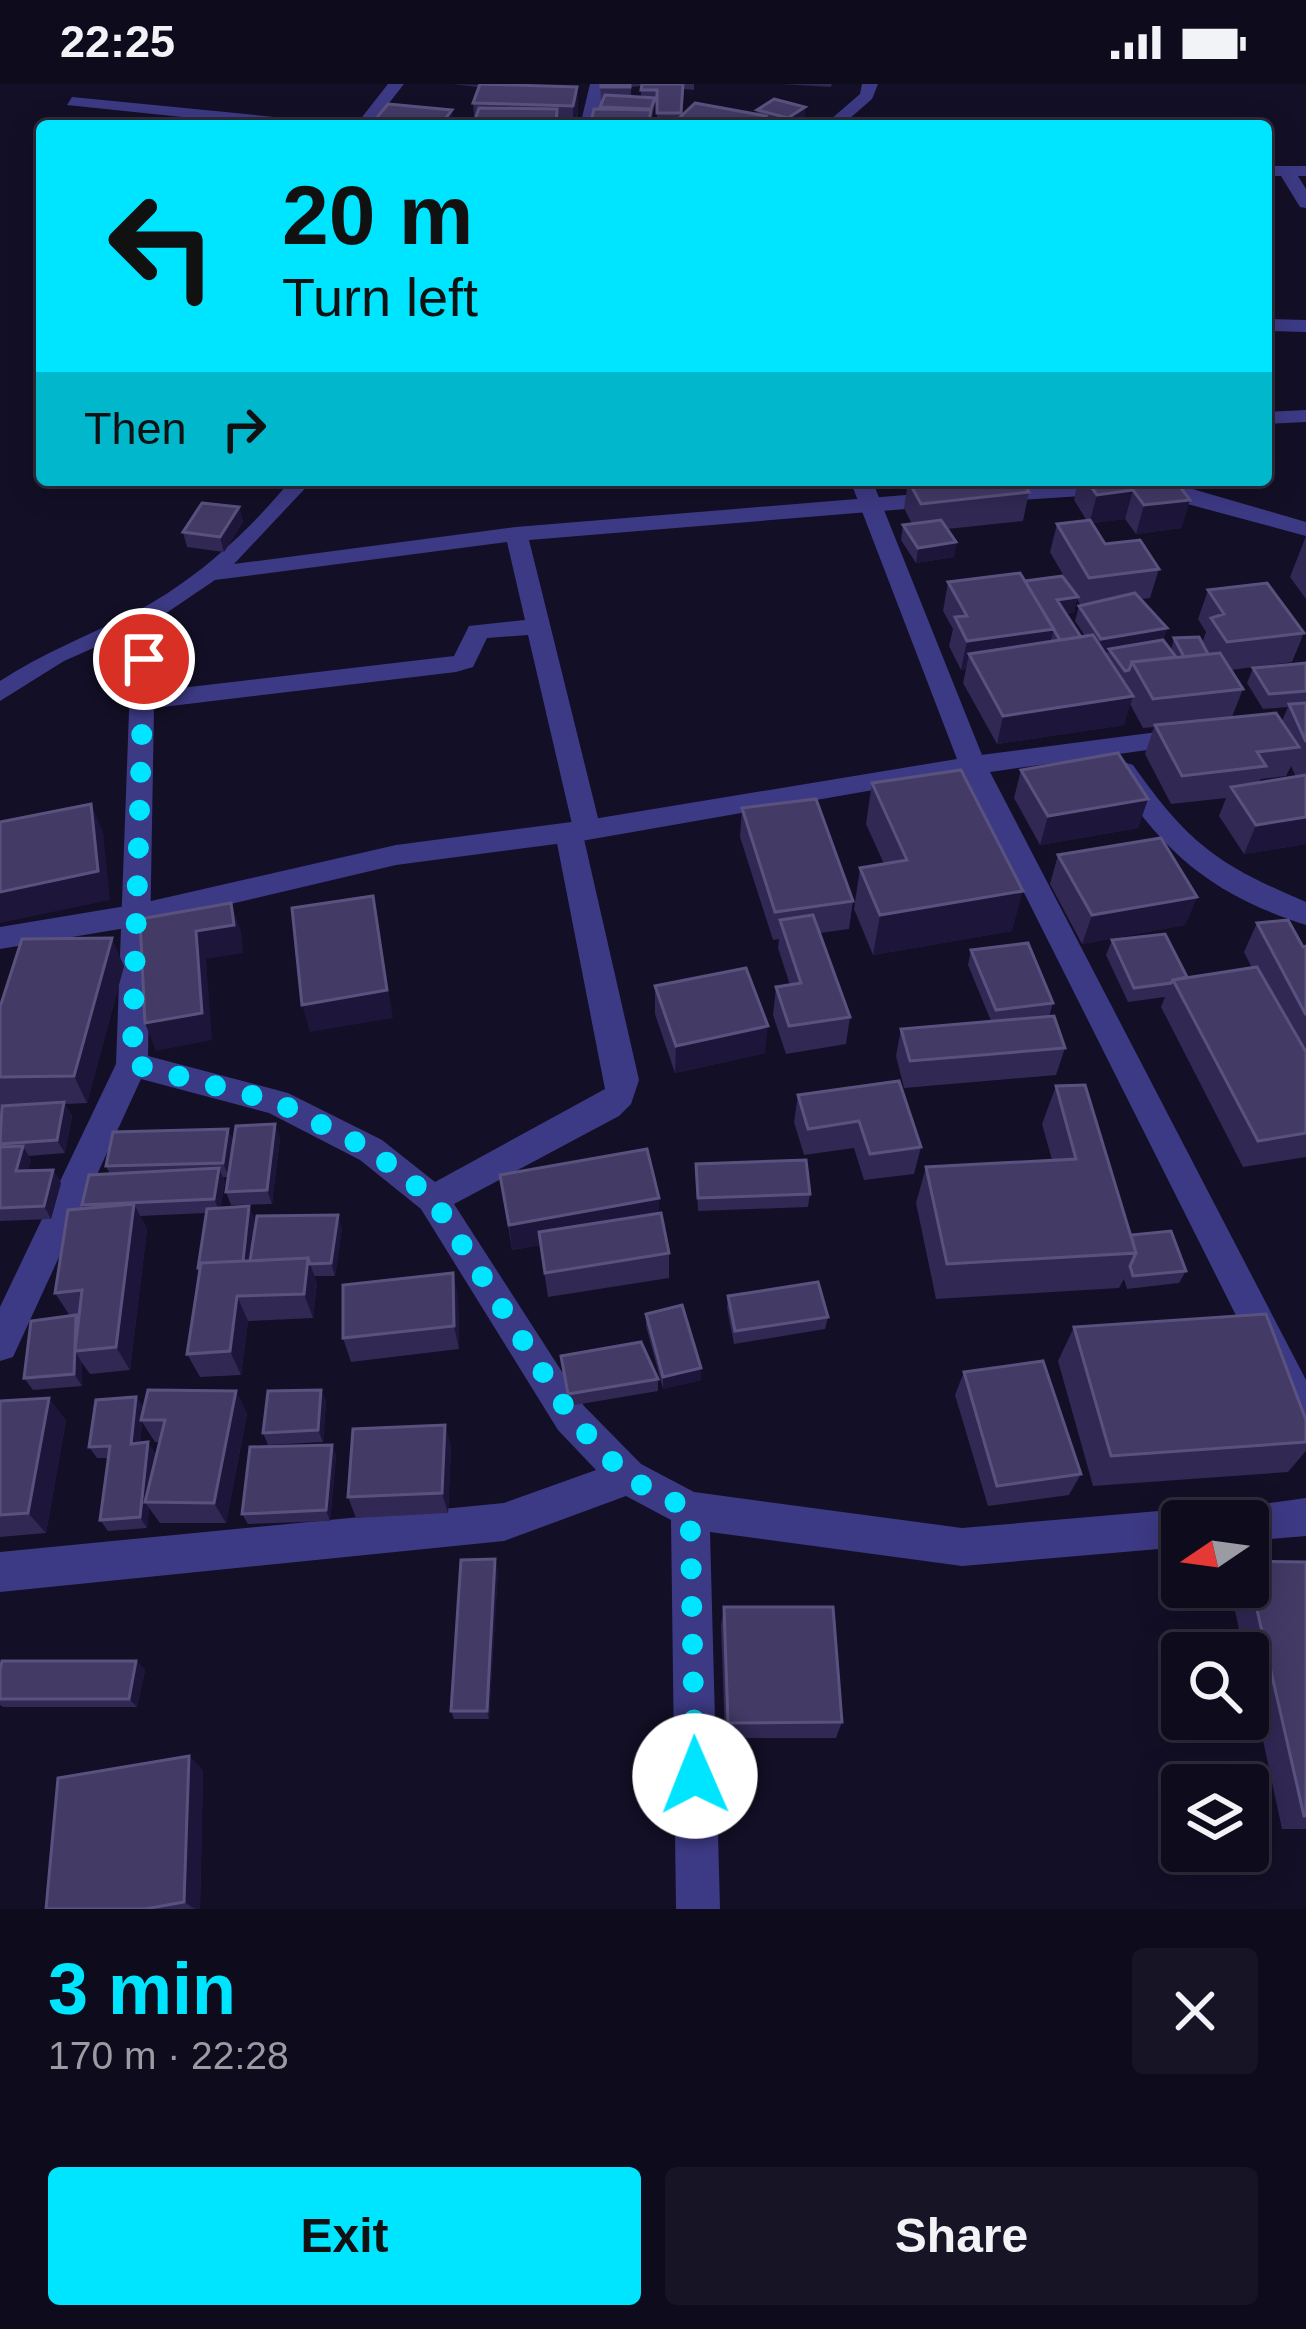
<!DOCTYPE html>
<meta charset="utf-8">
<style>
body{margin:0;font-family:Arial,sans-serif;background:#171425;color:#f1f3f6;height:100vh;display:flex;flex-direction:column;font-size:45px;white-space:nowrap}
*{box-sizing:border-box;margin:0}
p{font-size:39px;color:#9b9ba3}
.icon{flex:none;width:66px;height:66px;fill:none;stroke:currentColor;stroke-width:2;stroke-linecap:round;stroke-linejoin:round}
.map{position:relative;height:1825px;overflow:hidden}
.sheet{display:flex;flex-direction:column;background:#0e0b1c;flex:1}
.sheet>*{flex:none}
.hud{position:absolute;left:36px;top:36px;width:1236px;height:366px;border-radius:12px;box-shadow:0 6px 30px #0003,0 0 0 3px #2e2b3b;background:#00e5ff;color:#111;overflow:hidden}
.needle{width:78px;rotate:257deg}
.fabs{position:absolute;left:1161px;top:1416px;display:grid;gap:24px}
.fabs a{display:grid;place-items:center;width:108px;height:108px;border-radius:12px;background:#0e0b1c;box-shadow:0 6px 30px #0003,0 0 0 3px #2e2b3b;font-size:60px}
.pin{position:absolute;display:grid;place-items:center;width:102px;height:102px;color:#fff;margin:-51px;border:6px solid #fff;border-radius:50%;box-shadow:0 3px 12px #0007}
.me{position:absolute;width:132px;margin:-66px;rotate:359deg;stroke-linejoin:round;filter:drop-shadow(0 0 9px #0008)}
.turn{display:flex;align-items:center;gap:42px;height:252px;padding:0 48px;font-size:54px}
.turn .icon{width:156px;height:156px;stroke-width:2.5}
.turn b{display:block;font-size:84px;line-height:102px}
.then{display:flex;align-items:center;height:114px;padding:0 48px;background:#0003;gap:24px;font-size:45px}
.round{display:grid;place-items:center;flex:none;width:126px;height:126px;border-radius:12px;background:#171425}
.overview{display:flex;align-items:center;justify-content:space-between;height:204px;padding:0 48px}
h1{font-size:72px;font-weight:800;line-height:90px;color:#00e5ff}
.cta{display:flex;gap:24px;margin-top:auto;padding:24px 48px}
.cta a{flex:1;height:138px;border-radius:12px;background:#00e5ff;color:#111;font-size:48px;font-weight:800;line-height:138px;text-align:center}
.cta a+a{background:#171425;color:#f1f3f6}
.status{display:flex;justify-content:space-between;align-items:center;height:84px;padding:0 60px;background:#0e0b1c;direction:ltr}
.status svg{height:33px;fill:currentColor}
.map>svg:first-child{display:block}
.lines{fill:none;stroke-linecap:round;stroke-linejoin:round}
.minor{fill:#3d3a85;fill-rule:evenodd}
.tertiary{fill:#3d3a85;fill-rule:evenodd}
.wall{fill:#312854;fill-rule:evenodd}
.shaded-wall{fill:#1d163a}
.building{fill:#433a66;stroke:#5a527e;stroke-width:3}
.route{stroke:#00e5ff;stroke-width:21;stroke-dasharray:0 37.8}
</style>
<div class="status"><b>22:25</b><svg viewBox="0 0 49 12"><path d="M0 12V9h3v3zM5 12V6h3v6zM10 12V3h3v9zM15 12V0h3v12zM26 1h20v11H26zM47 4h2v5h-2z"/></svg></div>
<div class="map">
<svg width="1306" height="1825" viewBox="0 0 1306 1825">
<rect width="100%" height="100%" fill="#130f26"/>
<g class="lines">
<path class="minor" d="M388,0H404L371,42H355Z
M590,0H606L596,42H580Z
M72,13L316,37L324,42H268L67,21Z
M1266,82H1306V92H1298L1306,105V124L1300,123L1281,92H1266Z
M1266,235L1306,236V248L1266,247Z
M1306,326V338L1266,340V328Z
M291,396H313L234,480L516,443L942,408L953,415L942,422L529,456L601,746L597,753L584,755L639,996L631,1020L619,1032L454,1120L584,1322L641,1380L694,1408L962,1444L1182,1425L1198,1437H1182V1463L962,1482L710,1448L720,1825H676L671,1436L626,1412L504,1457L0,1508V1468L504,1419L596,1386L558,1346L421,1125L360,1076L269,1029L141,995L13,1273L0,1277V1223L116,980L132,547L64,577L0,617V597C43,569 87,552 133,529C194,498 248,448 291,396ZM507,458L525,536L469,542L454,572L155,607L156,536L215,496ZM528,551L572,740L559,742L555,749L605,1005L435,1098L382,1056L288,1009L148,972L154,624L456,588L473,583L487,554Z
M1070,396L1165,397L1306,438V452L1143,408L989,418L978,411L989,404Z
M1188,644L1201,653L1197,659L990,688L1306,1296V1351L1293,1345L960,681L973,672Z
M1124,678L1133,681C1188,759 1218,781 1306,818V841C1214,812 1161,768 1111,687Z
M1306,1414V1452L1248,1457V1437H1229L1234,1424Z"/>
<path class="tertiary" d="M862,0H878L872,15L841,42H823L860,10Z
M850,396H872L986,681L982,687L587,756L396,781L138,842L0,865V843L138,820L396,761L587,736L957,675Z"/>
</g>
<path class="wall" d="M453,0L577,3L578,28L575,42H475L473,19L478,3Z
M600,0H694V6L684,5L681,32L757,30V26L805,23L804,36L795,42H657V19H655L651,38L600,25L603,16H601ZM641,2V13L631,12V3Z
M781,0H832L831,3Z
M374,37L454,42H375Z
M908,396L1029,408L1023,437L947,445L956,458L954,473L916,479L901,456L903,441L912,440L904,424Z
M1078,396H1175L1190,416L1181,444L1136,450L1125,435L1092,439L1105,460L1159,485L1150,514L1141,515L1167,544L1163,556L1171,566L1174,554L1202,559L1206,548L1198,535L1208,506L1304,549L1292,578L1231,586L1243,605L1232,633L1282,637L1288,623L1263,625L1247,599L1253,584L1306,579V760L1244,770L1219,732L1226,714L1171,720L1145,670L1154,643L1143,644L1130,620L1124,641L997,660L963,599L966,585L961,586L949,562L953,545L943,527L948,498L1025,497L1069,501L1050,468L1057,440L1087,437L1074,416ZM1077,515L1081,522H1079L1075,537L1085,552L1081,553L1065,530L1074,528ZM1291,682L1296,693L1259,698L1261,695L1286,692Z
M239,423L243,438L224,468L187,463L183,448Z
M1306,452V515L1290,493Z
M1021,686L1148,715L1138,744L1040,761L1014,714Z
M872,699L1012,847L873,871L854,825L860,784L884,780L866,740Z
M742,724L853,817L849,845L820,849L850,933L846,960L786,970L773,931L776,903L790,901L778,864L779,855L773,856L740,753Z
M1058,771L1197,813L1185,841L1082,860L1050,800Z
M1257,839L1303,863L1306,862V1073L1243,1083L1161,923L1165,913L1128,918L1106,871L1112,856L1187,893L1252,884L1244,868Z
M971,866L1053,919L1049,933L1065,964L1056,991L904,1004L896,972L901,945L991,937L968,881Z
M124,882L87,1019L65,1020L72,1032L65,1069L28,1072L31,1076L28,1086H53L61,1099L51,1135L0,1137V1031L41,1020L0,1021V923Z
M655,902L765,969L675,989L655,930Z
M1056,1002L1131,1151L1186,1187L1179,1199L1127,1205L1124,1195L1119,1204L936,1215L916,1119L926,1083L1052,1076L1042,1040Z
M798,1011L921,1063L914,1090L864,1096L854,1064L804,1071L794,1038Z
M228,1045L233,1058L280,1054L272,1120L231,1121L226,1108L228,1093H223L225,1098L220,1124L249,1122L254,1135L250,1177L342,1144L335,1192H314L317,1199L313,1234L248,1237L241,1291L200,1293L187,1270L206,1129L140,1132L147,1145L130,1286L90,1290L82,1279V1302L33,1306L24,1294L70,1232L55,1209L84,1125L82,1121L110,1090L106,1082Z
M696,1080L810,1110L808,1123L698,1127Z
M500,1091L659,1114V1130L669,1169V1194L548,1213L540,1161L512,1166Z
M453,1189L458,1213L459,1265L351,1278L343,1254Z
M728,1212L828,1233L825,1245L734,1260L727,1224Z
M646,1230L701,1296L663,1305L646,1242Z
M1074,1243L1306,1336V1367L1288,1388L1093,1402L1058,1277Z
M562,1284L658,1295V1307L569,1322Z
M964,1288L1081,1390L1069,1411L988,1422L955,1311Z
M321,1306L326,1317L323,1358L268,1361L263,1349Z
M236,1307L247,1330L226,1439H160L149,1424L147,1444L108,1447L100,1436L108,1374H97L89,1363L136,1313L144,1324ZM142,1338L155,1358H160L155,1379L156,1370L140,1359Z
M0,1317L66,1336L46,1449L0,1453Z
M445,1341L451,1363L448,1429L356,1434L348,1413Z
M332,1361L336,1372L330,1437L248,1440L242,1430Z
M1248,1477L1306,1478V1745H1282L1248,1586V1569H1244L1230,1503H1248Z
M498,1485L489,1635H454L451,1627Z
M724,1523L842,1638L836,1654H725L721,1541Z
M136,1577L145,1586L137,1623H3L0,1621V1586Z
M189,1672L203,1687L200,1825H46Z"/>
<path class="shaded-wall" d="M577,3L578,28L573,42V22Z
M805,23L804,36L795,42H788V34Z
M452,26L454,42H440Z
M1133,406L1125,435L1089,440L1097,411Z
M1190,416L1181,444L1136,450L1144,421Z
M239,423L243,438L224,468L220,453Z
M956,458L954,473L916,479L918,464Z
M1078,513L1074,528L1053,531L1057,516Z
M1167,544L1162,559L1109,565V568L1097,570L1101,555Z
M1054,545L1046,574L969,570L966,585L961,586L967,557Z
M1133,612L1124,641L997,660L1003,632Z
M1148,715L1138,744L1040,761L1048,732Z
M91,720L103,748L110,816L0,839V808Z
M1306,733V760L1244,770L1256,741Z
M1023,807L1012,847L873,871L880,831Z
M373,812L393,934L310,948L302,921Z
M1197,813L1185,841L1082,860L1092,831Z
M231,819L241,847L243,869L206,875L212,956L156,967L145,939L196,847Z
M112,854L124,882L87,1019L74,992Z
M768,942L765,969L675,989L676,962Z
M64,1018L72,1032L65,1069L57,1056Z
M275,1040L280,1054L272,1120L267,1106Z
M228,1045L234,1058L229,1093L223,1079Z
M23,1062L31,1076L24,1100L16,1087Z
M219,1084L225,1098L220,1128L214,1115Z
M53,1086L61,1099L51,1135L44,1122Z
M659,1114V1139L512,1166L509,1141Z
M134,1120L147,1145L130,1286L116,1263Z
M249,1122L254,1135L248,1194L243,1181Z
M338,1131L342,1144L335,1192L331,1179Z
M308,1174L317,1199L313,1234L304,1210Z
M453,1189L458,1213L459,1265L454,1242Z
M237,1212L248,1237L241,1291L230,1267Z
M76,1231L83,1244L75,1267L82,1279V1302L74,1290Z
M701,1284V1296L663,1305V1293Z
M321,1306L326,1317L323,1358L318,1346Z
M236,1307L247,1330L226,1439L214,1419Z
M136,1313L144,1324L139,1371L131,1360Z
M49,1314L66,1336L46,1449L28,1429Z
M445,1341L451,1363L448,1429L442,1409Z
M148,1358L156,1370L150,1418H145L149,1424L147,1444L140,1433Z
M332,1361L336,1372L330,1437L326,1426Z
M495,1475L498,1485L489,1635L487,1627Z
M136,1577L145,1586L137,1623L129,1615Z
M189,1672L203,1687L200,1825H195L184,1818Z"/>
<path class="building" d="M480,0L577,3L573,22L473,19Z
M601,0H630V3H601Z
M642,0H683L681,29H657V6H641Z
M605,11L655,14L651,25L600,23Z
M774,15L805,23L788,34L757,26Z
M695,19L766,32L757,42H692L674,39Z
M388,20L452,26L440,42L374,37Z
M479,24L557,25L556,42H488L490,37L475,36Z
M594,25L651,26L648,42H590Z
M908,396H1021L1029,408L921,420Z
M1086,396H1175L1190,416L1144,421L1133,406L1097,411Z
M202,419L239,423L220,453L183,448Z
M941,436L956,458L918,464L903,441Z
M1090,436L1105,460L1140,456L1159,485L1089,494L1057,440Z
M1020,489L1054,545L967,557L955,533L967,532L948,498Z
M1062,492L1078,513L1057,516L1081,553L1060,556L1025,497Z
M1267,499L1304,549L1227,558L1211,534L1224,530L1208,506Z
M1135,509L1167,544L1101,555L1079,522Z
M1093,551L1133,612L1003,632L969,570Z
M1199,553L1208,570L1184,573L1174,554Z
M1163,556L1176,573L1132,578L1129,586L1125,587L1109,565Z
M1220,569L1243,605L1153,615L1132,578Z
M1306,579V607L1269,610L1253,584Z
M1306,619V658L1289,620Z
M1276,629L1299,663L1257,668L1266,682L1182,692L1155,641Z
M1118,669L1148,715L1048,732L1021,686Z
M961,686L1023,807L880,831L860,784L907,776L872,699Z
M1306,691V733L1256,741L1231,703Z
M816,715L853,817L775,828L742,724Z
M91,720L98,787L0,808V738Z
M1161,754L1197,813L1092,831L1058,771Z
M373,812L387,906L302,921L292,824Z
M231,819L234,841L196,847L202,929L145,939L140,835Z
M813,831L850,933L789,942L776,903L801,899L780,836Z
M1288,836L1303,863L1306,862V931L1257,839Z
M1165,850L1187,893L1173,896L1171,899L1134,904L1112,856Z
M112,854L74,992L0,993V923L22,855Z
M1028,859L1053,919L996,926L971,866Z
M1257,883L1306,968V1049L1258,1057L1173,896Z
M746,884L768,942L676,962L655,902Z
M1054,932L1065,964L910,977L901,945Z
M899,997L921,1063L870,1070L859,1037L808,1045L798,1011Z
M1085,1001L1136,1169L947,1180L926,1083L1076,1075L1056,1002Z
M64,1018L57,1056L0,1060L2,1022Z
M275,1040L267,1106L226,1108L236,1042Z
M228,1045L223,1079L106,1082L113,1048Z
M23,1062L16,1087L53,1086L44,1122L0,1124V1063Z
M647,1065L659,1114L509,1141L500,1091Z
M806,1076L810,1110L698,1114L696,1080Z
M219,1084L214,1115L82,1121L89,1091Z
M134,1120L116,1263L75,1267L82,1206L55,1209L68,1126Z
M249,1122L243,1177L201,1179L200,1184H198L207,1125Z
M661,1129L669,1169L545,1189L539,1148Z
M338,1131L331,1179L310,1180L308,1174L250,1177L257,1132Z
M1171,1147L1186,1187L1133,1192L1130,1182L1136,1169L1131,1151Z
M308,1174L304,1210L237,1212L230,1267L187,1270L201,1179Z
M453,1189L454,1242L343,1254V1201Z
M818,1198L828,1233L735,1247L728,1212Z
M682,1221L701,1284L663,1293L646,1230Z
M1266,1230L1306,1336V1358L1111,1372L1074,1243Z
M76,1231L74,1290L24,1294L31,1237Z
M641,1258L658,1295L568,1310L561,1272Z
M1043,1277L1081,1390L997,1402L964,1288Z
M148,1306L236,1307L214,1419L145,1418L165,1336H141Z
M321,1306L318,1346L263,1349L268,1307Z
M136,1313L131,1360L148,1358L140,1433L100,1436L110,1362L89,1363L96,1316Z
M49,1314L28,1429L0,1431V1317Z
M445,1341L442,1409L348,1413L353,1345Z
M332,1361L326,1426L242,1430L250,1363Z
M495,1475L487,1627H451L461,1476Z
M1248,1477L1306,1478V1732H1304L1248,1486Z
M724,1523H833L842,1638L728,1639Z
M2,1577H136L129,1615H0V1586Z
M189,1672L184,1818L145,1825H46L58,1694Z"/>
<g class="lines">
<path class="route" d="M144,575L132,980L277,1018L371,1066L433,1115L572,1334L628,1394L690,1426L695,1692"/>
</g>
</svg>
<div class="fabs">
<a><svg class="needle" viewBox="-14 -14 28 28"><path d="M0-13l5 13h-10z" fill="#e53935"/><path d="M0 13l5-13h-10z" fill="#9b9ba3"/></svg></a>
<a><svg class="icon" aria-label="search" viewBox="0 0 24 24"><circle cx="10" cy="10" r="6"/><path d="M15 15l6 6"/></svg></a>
<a><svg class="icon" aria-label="layers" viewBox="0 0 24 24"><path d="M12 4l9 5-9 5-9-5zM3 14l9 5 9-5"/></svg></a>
</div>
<div class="pin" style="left:144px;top:575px;background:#d93025"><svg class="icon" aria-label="arrive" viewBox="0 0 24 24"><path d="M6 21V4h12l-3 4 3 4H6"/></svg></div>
<svg class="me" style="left:695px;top:1692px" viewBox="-20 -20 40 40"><circle r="19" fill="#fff"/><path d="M0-13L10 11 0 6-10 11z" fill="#00e5ff"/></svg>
<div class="hud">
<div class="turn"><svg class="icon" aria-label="left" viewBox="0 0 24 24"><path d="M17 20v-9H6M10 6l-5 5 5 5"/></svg><div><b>20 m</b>Turn left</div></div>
<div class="then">Then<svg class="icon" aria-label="right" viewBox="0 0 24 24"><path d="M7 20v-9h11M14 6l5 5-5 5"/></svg></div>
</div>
</div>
<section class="sheet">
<div class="overview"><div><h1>3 min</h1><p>170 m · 22:28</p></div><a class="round"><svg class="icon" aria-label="close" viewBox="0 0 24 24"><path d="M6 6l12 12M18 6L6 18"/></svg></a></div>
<div class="cta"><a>Exit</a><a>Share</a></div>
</section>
